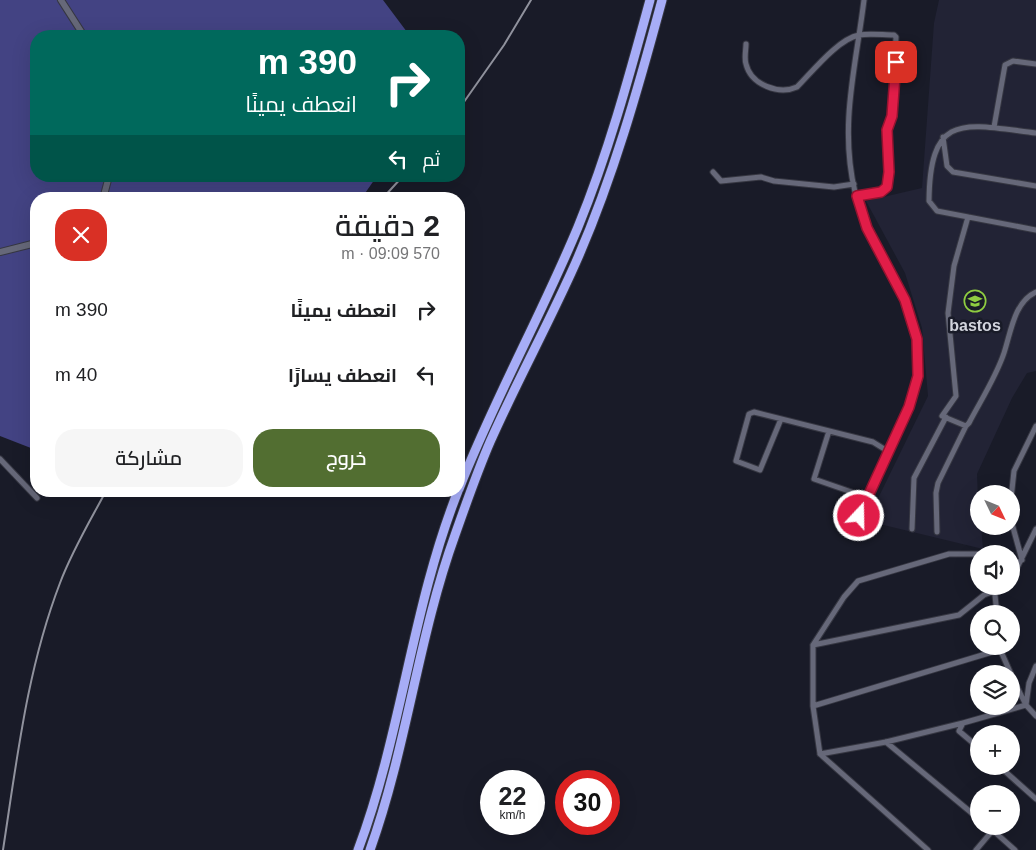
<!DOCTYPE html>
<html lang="ar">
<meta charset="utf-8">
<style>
body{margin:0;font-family:Helvetica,Cairo,sans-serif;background:#f6f6f6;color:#202124;direction:rtl;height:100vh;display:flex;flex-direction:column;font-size:19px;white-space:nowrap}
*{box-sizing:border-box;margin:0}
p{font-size:16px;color:#757577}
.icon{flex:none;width:28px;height:28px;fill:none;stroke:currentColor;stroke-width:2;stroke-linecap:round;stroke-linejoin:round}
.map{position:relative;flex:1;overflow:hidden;direction:ltr}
.side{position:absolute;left:30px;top:192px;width:435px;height:305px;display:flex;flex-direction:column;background:#fff;border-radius:20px;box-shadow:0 5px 20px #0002;direction:rtl}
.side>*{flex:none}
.guide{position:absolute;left:30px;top:30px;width:435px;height:152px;border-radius:20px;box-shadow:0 5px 20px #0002;direction:rtl;background:#00695c;color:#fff;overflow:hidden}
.needle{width:32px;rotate:133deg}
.controls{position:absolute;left:970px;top:485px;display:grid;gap:10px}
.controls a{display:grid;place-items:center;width:50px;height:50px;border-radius:50%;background:#fff;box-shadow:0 5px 20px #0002;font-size:25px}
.speed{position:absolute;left:480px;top:770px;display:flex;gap:10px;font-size:25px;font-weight:700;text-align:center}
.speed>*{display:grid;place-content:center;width:65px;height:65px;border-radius:50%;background:#fff;box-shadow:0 5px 20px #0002;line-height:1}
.speed small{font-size:12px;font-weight:400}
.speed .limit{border:8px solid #d22;background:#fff;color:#111}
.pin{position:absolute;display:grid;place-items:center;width:42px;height:42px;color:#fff;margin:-21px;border-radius:10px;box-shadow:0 2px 8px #0006}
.me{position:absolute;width:55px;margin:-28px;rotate:21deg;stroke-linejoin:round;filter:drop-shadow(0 0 4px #0008)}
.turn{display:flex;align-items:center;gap:18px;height:105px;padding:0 25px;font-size:22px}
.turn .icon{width:65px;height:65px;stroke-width:2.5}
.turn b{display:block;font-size:35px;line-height:42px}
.then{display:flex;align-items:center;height:48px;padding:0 25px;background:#0003;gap:10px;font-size:19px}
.round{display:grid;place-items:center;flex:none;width:52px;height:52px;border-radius:20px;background:#f6f6f6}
.head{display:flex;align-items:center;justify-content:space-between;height:85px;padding:0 25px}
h1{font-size:30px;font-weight:600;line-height:38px}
.primary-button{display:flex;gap:10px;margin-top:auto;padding:10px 25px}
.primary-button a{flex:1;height:58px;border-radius:20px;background:#526e31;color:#fff;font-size:20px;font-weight:600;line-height:58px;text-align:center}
.primary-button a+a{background:#f6f6f6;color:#202124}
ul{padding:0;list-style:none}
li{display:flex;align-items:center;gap:15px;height:65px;padding:0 25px}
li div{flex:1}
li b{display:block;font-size:19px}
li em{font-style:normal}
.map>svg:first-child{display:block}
.built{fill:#222335}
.forest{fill:#434383}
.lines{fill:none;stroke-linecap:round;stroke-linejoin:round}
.minor-casing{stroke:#363742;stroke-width:7}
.tertiary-casing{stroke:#363742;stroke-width:8}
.motorway-casing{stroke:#363742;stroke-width:11}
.minor{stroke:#666879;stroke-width:5}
.tertiary{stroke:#666879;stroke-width:6}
.motorway{stroke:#a7adf7;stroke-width:9}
.rail{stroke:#90929d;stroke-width:2}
.route-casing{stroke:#92132f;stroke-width:12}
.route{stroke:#e11d48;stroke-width:9}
.labels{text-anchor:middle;stroke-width:5;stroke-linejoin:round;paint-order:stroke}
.poi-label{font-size:16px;font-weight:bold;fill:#d2d4dd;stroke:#191b28}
</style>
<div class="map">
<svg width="1036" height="850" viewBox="0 0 1036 850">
<rect width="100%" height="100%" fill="#191b28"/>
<path class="built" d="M939,0H1036V371L1027,373L1012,398L977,474L979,526H981L983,549L867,521L928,396L922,328L905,273L866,201L922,188L934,23Z"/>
<path class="forest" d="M0,0H383L410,36H36V176H377L361,199H36V450L0,436Z"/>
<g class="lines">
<g class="minor-casing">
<path id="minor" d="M746,44C746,50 744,58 746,64C751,85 779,95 797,87C812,72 838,39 859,35C870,33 883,35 894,35L896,37L892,117L887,130L888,182C885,195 868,194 857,197
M994,127L1005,65L1013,61L1036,64
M1036,133C964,124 930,111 929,201L937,211L1036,230
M943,137L947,166L953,172L1036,186
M713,172L721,181L761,177L774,181L834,187L854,184
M968,217L954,266L948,313L956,396L942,416L966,426L969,423C981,400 996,377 1004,353C1011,332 1014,302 1036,292
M781,419L760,470L736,461L749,414L754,412L873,442L889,452
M829,431L814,479L866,497
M0,459L37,498
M1011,499L1014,471L1036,426
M859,516C876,469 910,426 918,376C919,371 918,364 917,358C915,294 869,251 855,192C839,125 856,66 864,0
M1011,520L1022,560
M912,529L914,478L946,417
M937,532L936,493L938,483L966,426
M980,554H949L858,581L844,597L813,645L959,615L984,595L1007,586
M1011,580L1036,529
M994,586L997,614
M813,645V706L820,754
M999,647L1011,674
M1036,666L1029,683L1026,705L1036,716
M813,706L999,650
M886,742L979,819
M979,748L959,731L963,723L1026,705L1011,675
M999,766L1036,799
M988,826L1015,850
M928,850L820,754L886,742L963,723
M976,850L993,830"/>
</g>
<g class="tertiary-casing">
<path id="tertiary" d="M61,0L84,36
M103,199L109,176
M0,252L36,243"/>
</g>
<g class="motorway-casing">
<path id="motorway" d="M459,489C494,400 541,316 578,227C608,154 629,77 650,0
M358,850C402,733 412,607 458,491
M370,850C407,747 418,637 455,535C466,504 477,472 490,442C517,381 549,323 576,262C613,178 638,89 662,0"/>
</g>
<use href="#minor" class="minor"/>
<use href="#tertiary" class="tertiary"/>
<use href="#motorway" class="motorway"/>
<path class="rail" d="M459,109L504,45L531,0
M382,199L403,176
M3,850C17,759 27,669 60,583C72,551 90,521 106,491"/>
</g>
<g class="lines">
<g class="route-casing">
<path id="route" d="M859,516L909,407L918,376L917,339L905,300L867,228L857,196L881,192L887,187L889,172L887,130L892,116L896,62"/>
</g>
<use href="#route" class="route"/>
</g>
<defs>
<g id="university-ring" transform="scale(1.125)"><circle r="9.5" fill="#191b28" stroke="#8fcd41" stroke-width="1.5"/><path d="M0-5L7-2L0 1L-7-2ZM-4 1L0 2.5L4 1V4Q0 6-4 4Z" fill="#8fcd41"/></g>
</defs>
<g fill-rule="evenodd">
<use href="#university-ring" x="975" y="301"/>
</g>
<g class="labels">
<g class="poi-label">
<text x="975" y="331">bastos</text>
</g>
</g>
</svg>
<div class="controls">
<a><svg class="needle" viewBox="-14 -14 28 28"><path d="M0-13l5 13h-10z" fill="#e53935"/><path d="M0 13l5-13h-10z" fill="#757577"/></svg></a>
<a><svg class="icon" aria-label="sound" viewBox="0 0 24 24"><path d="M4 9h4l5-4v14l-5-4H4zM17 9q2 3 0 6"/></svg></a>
<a><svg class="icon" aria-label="search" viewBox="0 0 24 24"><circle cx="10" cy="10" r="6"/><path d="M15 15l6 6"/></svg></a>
<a><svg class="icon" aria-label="layers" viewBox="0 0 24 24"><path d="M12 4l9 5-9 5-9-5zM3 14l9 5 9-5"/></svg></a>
<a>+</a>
<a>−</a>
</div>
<div class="speed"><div>22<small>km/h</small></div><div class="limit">30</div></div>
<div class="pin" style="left:896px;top:62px;background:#d93025"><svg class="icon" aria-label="arrive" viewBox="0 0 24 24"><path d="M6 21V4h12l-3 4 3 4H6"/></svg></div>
<svg class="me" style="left:859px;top:516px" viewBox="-20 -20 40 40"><circle r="17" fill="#e11d48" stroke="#fff" stroke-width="3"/><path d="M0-11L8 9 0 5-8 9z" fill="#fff"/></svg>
<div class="guide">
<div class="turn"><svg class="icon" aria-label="right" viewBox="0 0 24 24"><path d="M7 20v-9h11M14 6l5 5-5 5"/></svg><div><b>390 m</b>انعطف يمينًا</div></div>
<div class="then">ثم<svg class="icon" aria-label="left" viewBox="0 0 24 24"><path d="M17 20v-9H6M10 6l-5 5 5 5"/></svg></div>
</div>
<section class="side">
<div class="head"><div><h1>2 دقيقة</h1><p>570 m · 09:09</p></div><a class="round" style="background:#d93025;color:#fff"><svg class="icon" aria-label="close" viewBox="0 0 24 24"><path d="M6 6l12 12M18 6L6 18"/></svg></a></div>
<ul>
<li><svg class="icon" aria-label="right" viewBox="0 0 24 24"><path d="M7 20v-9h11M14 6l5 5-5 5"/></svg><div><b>انعطف يمينًا</b></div><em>390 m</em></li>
<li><svg class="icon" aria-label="left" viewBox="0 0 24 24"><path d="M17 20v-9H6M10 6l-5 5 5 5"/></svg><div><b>انعطف يسارًا</b></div><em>40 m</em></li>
</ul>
<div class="primary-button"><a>خروج</a><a>مشاركة</a></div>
</section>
</div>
